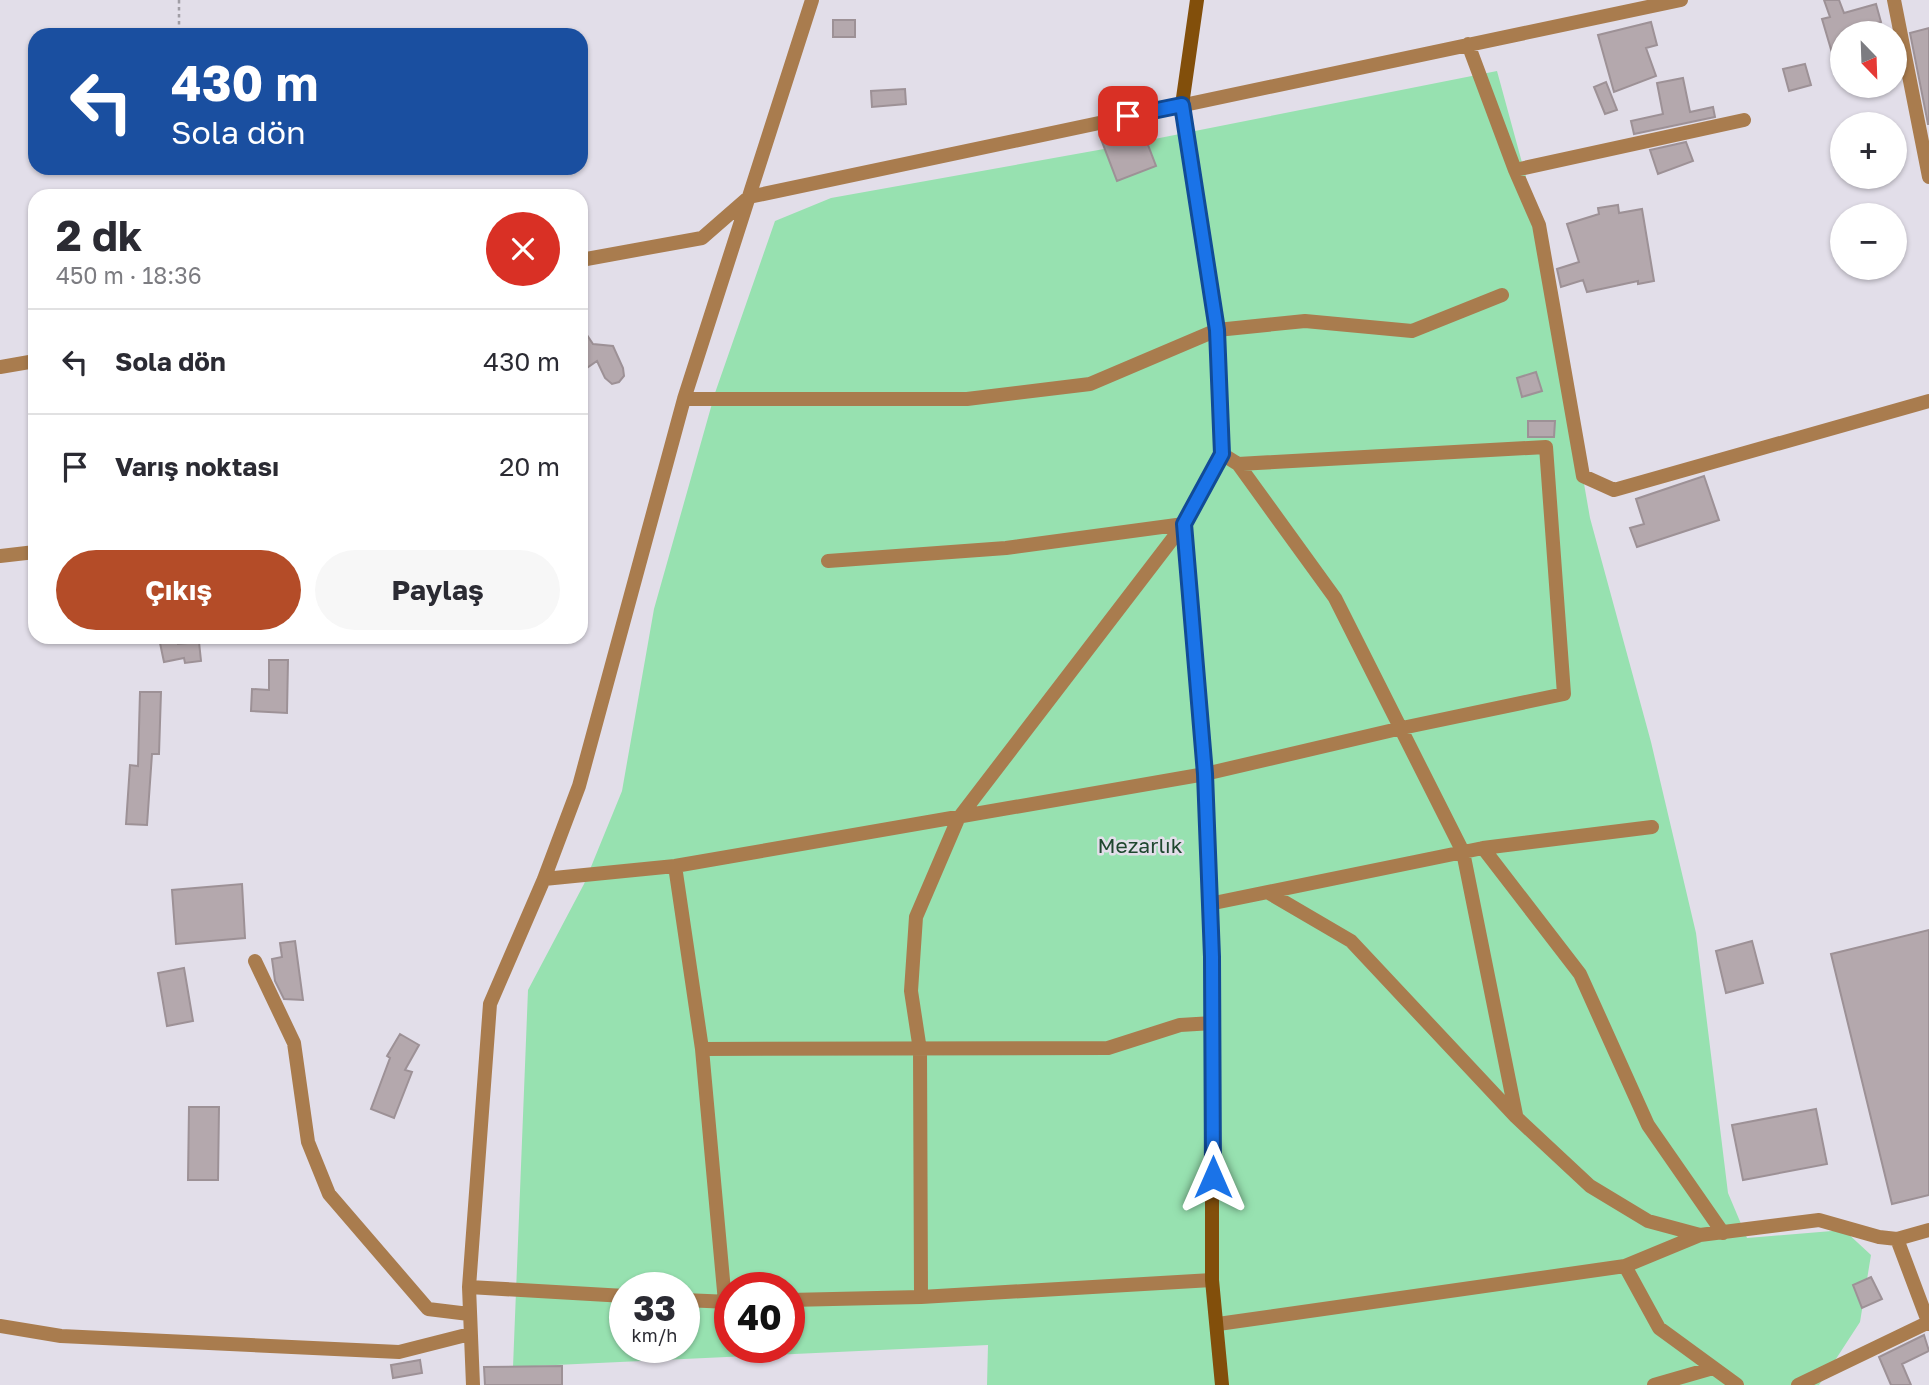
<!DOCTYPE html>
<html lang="tr">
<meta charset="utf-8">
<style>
body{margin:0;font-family:"Golos Text",sans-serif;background:#f7f7f7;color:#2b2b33;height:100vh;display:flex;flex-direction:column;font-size:26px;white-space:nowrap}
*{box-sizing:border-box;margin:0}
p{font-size:23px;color:#7c7c81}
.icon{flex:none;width:38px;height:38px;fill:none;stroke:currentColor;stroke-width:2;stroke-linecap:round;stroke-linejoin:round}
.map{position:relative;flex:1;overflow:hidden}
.panel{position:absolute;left:28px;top:189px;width:560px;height:455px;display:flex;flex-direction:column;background:#fff;border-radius:21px;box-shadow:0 2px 5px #0004}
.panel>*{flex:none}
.top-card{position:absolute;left:28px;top:28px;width:560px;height:147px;border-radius:21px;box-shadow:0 2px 5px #0004;background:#1a4fa0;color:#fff;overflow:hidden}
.needle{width:46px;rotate:157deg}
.fabs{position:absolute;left:1830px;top:21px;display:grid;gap:14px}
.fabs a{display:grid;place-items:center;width:77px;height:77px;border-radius:50%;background:#fff;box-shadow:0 2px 5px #0004;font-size:35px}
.speed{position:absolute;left:609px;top:1272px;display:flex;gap:14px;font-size:35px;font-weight:700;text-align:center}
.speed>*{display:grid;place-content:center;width:91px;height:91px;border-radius:50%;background:#fff;box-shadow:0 2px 5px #0004;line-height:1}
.speed small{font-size:18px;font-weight:400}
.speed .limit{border:10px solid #d22;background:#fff;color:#111}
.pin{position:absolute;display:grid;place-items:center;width:60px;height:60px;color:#fff;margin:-30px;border-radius:14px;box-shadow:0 4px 10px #0006}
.me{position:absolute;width:77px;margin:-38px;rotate:0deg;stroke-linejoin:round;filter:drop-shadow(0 0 5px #0008)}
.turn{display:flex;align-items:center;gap:24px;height:147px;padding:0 28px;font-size:32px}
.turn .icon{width:91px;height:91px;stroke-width:2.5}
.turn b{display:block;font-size:49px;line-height:60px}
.round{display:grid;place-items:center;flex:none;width:74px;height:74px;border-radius:37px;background:#f7f7f7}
.head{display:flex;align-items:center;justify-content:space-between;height:119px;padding:0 28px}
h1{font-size:42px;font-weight:700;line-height:52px}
.primary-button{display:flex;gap:14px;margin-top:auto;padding:14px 28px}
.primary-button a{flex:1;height:80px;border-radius:42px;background:#b44c28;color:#fff;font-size:28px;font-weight:700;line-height:80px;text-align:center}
.primary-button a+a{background:#f7f7f7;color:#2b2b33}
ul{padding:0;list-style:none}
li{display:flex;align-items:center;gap:21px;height:105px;padding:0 28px;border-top:2px solid #e1e1e2}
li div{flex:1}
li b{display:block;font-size:26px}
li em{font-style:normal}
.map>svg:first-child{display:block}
.green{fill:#97e1b0;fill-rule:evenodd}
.building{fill:#b4a8ad;stroke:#9d9196;stroke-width:2}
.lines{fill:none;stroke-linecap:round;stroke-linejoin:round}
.path{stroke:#a09da5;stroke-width:2.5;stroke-dasharray:3.5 3.5;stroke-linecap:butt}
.street{stroke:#a97c4e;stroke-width:14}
.secondary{stroke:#824f0b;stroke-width:14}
.route-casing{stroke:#114b97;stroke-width:18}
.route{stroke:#1a73e8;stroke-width:12}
.labels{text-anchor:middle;stroke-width:5;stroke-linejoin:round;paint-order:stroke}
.park-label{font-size:21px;fill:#1f472f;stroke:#e2dee9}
</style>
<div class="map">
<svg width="1929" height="1385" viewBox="0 0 1929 1385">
<rect width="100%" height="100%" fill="#e2dee9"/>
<path class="green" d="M1497,71L1539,225L1590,518L1651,742L1696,933L1728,1193L1747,1238L1844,1230L1871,1255L1860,1322L1819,1385H987L988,1345L513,1367L528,990L584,884L622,791L654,609L715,393L775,221L831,198L1104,149ZM625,1288H684V1348H625ZM730,1288H789V1348H730Z"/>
<path class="building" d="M1824,0H1839L1844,13L1876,4L1881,22L1870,25L1872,33H1843V73H1838L1822,19L1830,17Z
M833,20H855V37H833Z
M1651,22L1657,45L1646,48L1656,76L1614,92L1598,35Z
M1929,28V124H1928L1910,33Z
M1805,64L1811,85L1789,91L1783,69Z
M1683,78L1690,112L1713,107L1715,117L1634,134L1631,121L1663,114L1657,83Z
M1606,82L1617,110L1605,114L1594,87Z
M905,89L906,104L872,107L871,91Z
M1140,124L1156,166L1117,181L1101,139Z
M1686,142L1693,161L1658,174L1650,150Z
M1618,205L1619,213L1642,209L1654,281L1638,284V281L1587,292L1583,280L1561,287L1557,269L1579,262L1567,224L1599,214L1598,208Z
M581,326L593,344L613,346L623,368L624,376L619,382L612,384L605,378L597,361L581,372Z
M1536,372L1542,391L1522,397L1517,378Z
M1528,421H1555L1554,437H1528Z
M1704,476L1719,520L1637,547L1630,528L1644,524L1636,499Z
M177,640L178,644L199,642L201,661L185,663L184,658L164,662L160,643Z
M269,660H288L287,713L251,711L252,689L269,690Z
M140,692H161L159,754H152L147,825L126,824L130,765L138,766Z
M242,884L245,938L176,944L172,890Z
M1929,930V1195L1892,1204L1831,954Z
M295,941L303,1000L284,999L275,981L272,959L282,957L280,943Z
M1752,941L1763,983L1726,993L1716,951Z
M184,968L193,1021L167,1026L158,973Z
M400,1034L419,1045L405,1070L412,1072L394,1118L371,1109L390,1058L387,1056Z
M189,1107H219L218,1180H188Z
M1816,1109L1827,1164L1743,1180L1732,1125Z
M1871,1277L1882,1299L1862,1308L1853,1285Z
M1924,1335L1929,1351L1902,1364L1911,1385H1891L1879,1357Z
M420,1360L422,1373L393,1378L391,1365Z
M562,1366V1385H485L484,1367Z"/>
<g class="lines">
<path class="path" d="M179,0V28"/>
<path class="street" d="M1894,0L1929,177
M1468,44L1515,170L1539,225L1583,476L1614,490L1929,401
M1515,170L1744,120
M581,260L702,238L749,197L1681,0
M0,367L35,361
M684,399H967L1090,384L1217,330L1305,321L1412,331L1502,295
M1238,464L1335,598L1463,852L1516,1115
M0,556L35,552
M828,561L1006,548L1184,524
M1483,848L1580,974L1648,1125L1723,1233
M675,866L702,1049L725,1302
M544,879L675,866L1205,774L1402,728L1564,694L1546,447L1238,464L1222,454
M1269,893L1351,941L1516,1117L1590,1186L1648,1221L1700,1235L1819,1220L1879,1237L1897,1239L1929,1230
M1209,904L1483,848L1652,827
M255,961L294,1043L308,1142L329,1194L428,1309L469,1314
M702,1049L1108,1048L1180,1025L1213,1023
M1897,1239L1929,1324
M1625,1266L1659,1328L1737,1385
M469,1287L625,1296
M921,1297L920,1050L911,991L916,917L958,819L1184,524
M684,1300L730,1302
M789,1300L921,1297L1212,1280
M1218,1324L1625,1266L1700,1235
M0,1326L61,1336L399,1352L470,1334
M473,1385L469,1287L490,1004L544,879L579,786L684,399L812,0
M1654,1385L1713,1368
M1798,1385L1929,1322"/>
<path class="secondary" d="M1197,0L1182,105L1217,330L1222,454L1184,524L1205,774L1212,957V1280L1222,1385"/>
</g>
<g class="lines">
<g class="route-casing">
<path id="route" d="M1128,116L1182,105L1217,330L1222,454L1184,524L1205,774L1212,957L1213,1177"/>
</g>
<use href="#route" class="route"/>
</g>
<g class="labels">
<g class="park-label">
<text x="1140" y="853">Mezarlık</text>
</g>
</g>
</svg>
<div class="fabs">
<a><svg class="needle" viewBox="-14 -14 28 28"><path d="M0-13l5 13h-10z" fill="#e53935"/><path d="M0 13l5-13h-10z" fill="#7c7c81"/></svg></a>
<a>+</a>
<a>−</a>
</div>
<div class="speed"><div>33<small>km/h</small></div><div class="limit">40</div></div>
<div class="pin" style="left:1128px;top:116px;background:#d93025"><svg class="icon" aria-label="arrive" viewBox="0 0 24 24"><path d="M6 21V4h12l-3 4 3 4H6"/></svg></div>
<svg class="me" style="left:1213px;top:1177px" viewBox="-20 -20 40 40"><path d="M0-17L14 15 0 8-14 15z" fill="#1a73e8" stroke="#fff" stroke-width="4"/></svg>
<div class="top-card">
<div class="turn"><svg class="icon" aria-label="left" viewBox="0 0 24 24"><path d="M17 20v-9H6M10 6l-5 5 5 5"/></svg><div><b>430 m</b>Sola dön</div></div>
</div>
<section class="panel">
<div class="head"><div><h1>2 dk</h1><p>450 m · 18:36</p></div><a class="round" style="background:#d93025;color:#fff"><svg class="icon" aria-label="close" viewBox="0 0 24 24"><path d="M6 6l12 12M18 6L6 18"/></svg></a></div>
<ul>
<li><svg class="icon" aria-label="left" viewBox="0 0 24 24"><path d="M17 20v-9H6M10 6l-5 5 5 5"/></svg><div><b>Sola dön</b></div><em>430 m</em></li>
<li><svg class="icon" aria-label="arrive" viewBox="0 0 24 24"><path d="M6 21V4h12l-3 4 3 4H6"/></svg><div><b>Varış noktası</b></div><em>20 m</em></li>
</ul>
<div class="primary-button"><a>Çıkış</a><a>Paylaş</a></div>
</section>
</div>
